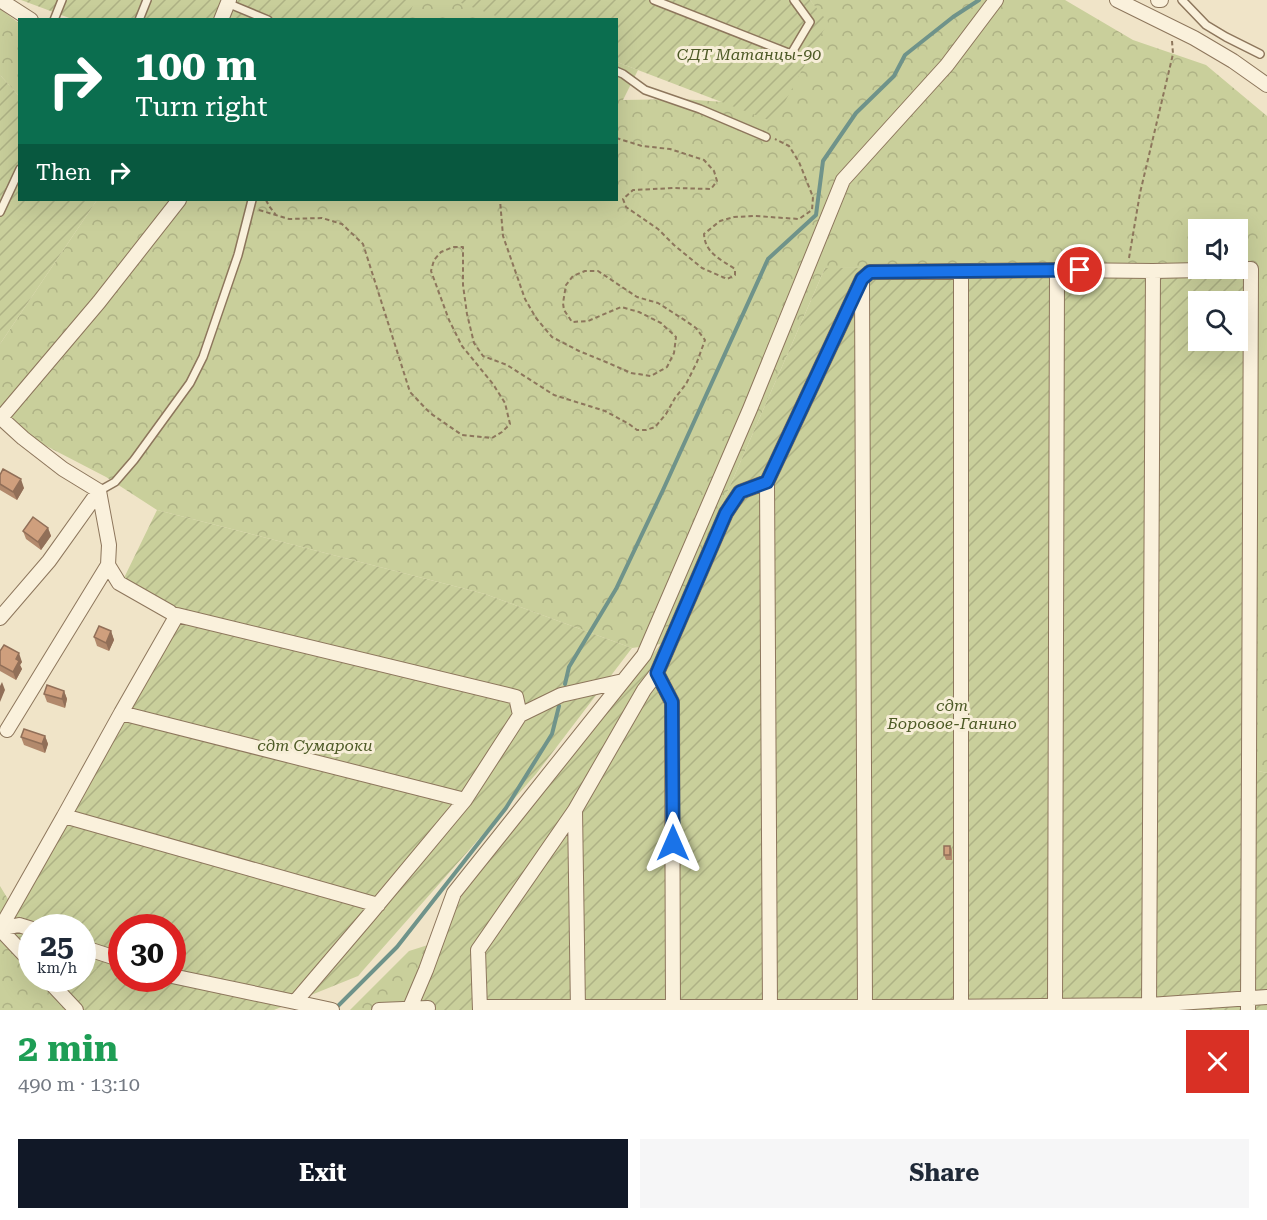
<!DOCTYPE html>
<meta charset="utf-8">
<style>
body{margin:0;font-family:"Roboto Serif",serif;background:#f6f6f7;color:#1f2937;height:100vh;display:flex;flex-direction:column;font-size:22px;white-space:nowrap}
*{box-sizing:border-box;margin:0}
p{font-size:20px;color:#747a83}
.icon{flex:none;width:33px;height:33px;fill:none;stroke:currentColor;stroke-width:2;stroke-linecap:round;stroke-linejoin:round}
.map{position:relative;height:1010px;overflow:hidden}
.drawer{display:flex;flex-direction:column;background:#fff;flex:1}
.drawer>*{flex:none}
.guide{position:absolute;left:18px;top:18px;width:600px;height:183px;border-radius:0px;box-shadow:0 6px 24px #0002;background:#0b6e4f;color:#fff;overflow:hidden}
.tools{position:absolute;left:1188px;top:219px;display:grid;gap:12px}
.tools a{display:grid;place-items:center;width:60px;height:60px;border-radius:0px;background:#fff;box-shadow:0 6px 24px #0002;font-size:30px}
.speed{position:absolute;left:18px;top:914px;display:flex;gap:12px;font-size:30px;font-weight:700;text-align:center}
.speed>*{display:grid;place-content:center;width:78px;height:78px;border-radius:50%;background:#fff;box-shadow:0 6px 24px #0002;line-height:1}
.speed small{font-size:15px;font-weight:400}
.speed .limit{border:9px solid #d22;background:#fff;color:#111}
.pin{position:absolute;display:grid;place-items:center;width:51px;height:51px;color:#fff;margin:-26px;border:3px solid #fff;border-radius:50%;box-shadow:0 2px 6px #0007}
.me{position:absolute;width:66px;margin:-33px;rotate:0deg;stroke-linejoin:round;filter:drop-shadow(0 0 4px #0008)}
.turn{display:flex;align-items:center;gap:21px;height:126px;padding:0 18px;font-size:27px}
.turn .icon{width:78px;height:78px;stroke-width:2.5}
.turn b{display:block;font-size:42px;line-height:51px}
.then{display:flex;align-items:center;height:57px;padding:0 18px;background:#0003;gap:12px;font-size:22px}
.round{display:grid;place-items:center;flex:none;width:63px;height:63px;border-radius:0px;background:#f6f6f7}
.head{display:flex;align-items:center;justify-content:space-between;height:102px;padding:0 18px}
h1{font-size:36px;font-weight:700;line-height:45px;color:#1e9e55}
.button{display:flex;gap:12px;margin-top:auto;padding:12px 18px}
.button a{flex:1;height:69px;border-radius:0px;background:#111827;color:#fff;font-size:24px;font-weight:700;line-height:69px;text-align:center}
.button a+a{background:#f6f6f7;color:#1f2937}
.map>svg:first-child{display:block}
.forest{fill:url(#forest-crowns)}
.garden{fill:url(#garden-furrows);fill-rule:evenodd}
.lines{fill:none;stroke-linecap:round;stroke-linejoin:round}
.stream{stroke:#6f938a;stroke-width:4}
.service-casing{stroke:#8d765c;stroke-width:10}
.minor-casing{stroke:#8d765c;stroke-width:16}
.path{stroke:#8d765c;stroke-width:2;stroke-dasharray:4.5 3;stroke-linecap:butt}
.service{stroke:#faf1dc;stroke-width:7}
.minor{stroke:#faf1dc;stroke-width:14}
.wall{fill:#b2896c}
.shaded-wall{fill:#916f58}
.building{fill:#cf9f7d;stroke:#916f58;stroke-width:1.5}
.route-casing{stroke:#114b97;stroke-width:15}
.route{stroke:#1a73e8;stroke-width:10}
.labels{text-anchor:middle;stroke-width:6;stroke-linejoin:round;paint-order:stroke}
.park-label{font-size:16px;font-style:italic;fill:#4d5a26;stroke:#f7eed8}
</style>
<div class="map">
<svg width="1267" height="1010" viewBox="0 0 1267 1010">
<defs>
<pattern id="forest-crowns" width="20" height="18" patternUnits="userSpaceOnUse" patternTransform="scale(1.5)"><rect width="20" height="18" fill="#c9cf9b"/><path d="M2 6a3 3 0 1 1 6 0M12 15a3 3 0 1 1 6 0" fill="none" stroke="#aeb285"/></pattern>
<pattern id="garden-furrows" width="10" height="10" patternUnits="userSpaceOnUse" patternTransform="scale(1.5)"><rect width="10" height="10" fill="#c9cf9b"/><path d="M-1 1l2-2M0 10L10 0M9 11l2-2" fill="none" stroke="#aeb285"/></pattern>
</defs>
<rect width="100%" height="100%" fill="#f0e4c8"/>
<path class="forest" d="M391,0H510L547,20H382Z
M810,0H1065L1133,40L1206,65L1267,116V773L1245,768L1238,230H1198V267L825,268L661,644L632,648L485,594L157,510L106,477L0,422V344L97,200H616L617,62L638,70L623,100L682,99L724,102L827,23Z
M0,9L19,23V96L0,75Z
M0,886L17,914L36,927H32V978H82L83,958L98,968L65,998L71,1010H0Z
M428,945L410,998L401,1010H350L409,951Z"/>
<path class="garden" d="M21,0H415L407,20L72,19Z
M453,0H810L828,22L774,122L617,62L616,20L504,19Z
M0,75L19,96L20,200H97L0,344Z
M1256,267L1245,768L1267,773V1010H415L462,895L661,644L825,268ZM1198,302H1238V340H1198Z
M157,510L485,594L632,648L536,774L358,976L274,1010H76L65,998L97,968L83,958L82,927H36L17,914L32,875L176,615L123,580ZM122,927H172V978H122Z"/>
<g class="lines">
<path class="stream" d="M565,684L569,667L616,589L663,490L768,259L816,215L823,161L856,113L894,76L905,55L953,17L979,0
M335,1009L397,947L506,808L552,734L559,706"/>
<g class="service-casing">
<path id="service" d="M654,0L791,54L810,22L794,0
M1182,0L1206,25L1226,37L1260,54
M227,3L268,20
M54,20L62,0
M139,20L147,0
M616,71L623,74L645,90L700,109L766,137
M0,212L20,169
M99,491L115,482L134,460L190,383L203,357L238,255L252,200"/>
</g>
<g class="minor-casing">
<path id="minor" d="M0,0L31,20
M1117,0L1194,38L1233,61L1267,85
M1158,0H1161
M221,20L229,0
M961,272V1010
M862,283L865,1010
M1,418L23,438L63,469L99,491L109,545L108,565L119,583L170,612
M0,419L99,302L179,200
M0,618L49,561L99,491
M657,673L672,702L673,1010
M121,713L177,615L516,697L520,715
M7,730L108,565
M575,810L578,1010
M64,816L121,713L465,800
M0,929L32,963
M32,929L19,925L0,929L64,816L378,905
M82,947L122,960
M172,976L295,1002
M46,978L76,1010
M480,1007H927L1149,1005L1267,997
M332,1010L295,1002L370,914L465,800L520,715L561,695L623,681
M379,1010L428,1008
M409,1010L426,970L454,893L644,655L750,409L843,180L947,65L996,0
M480,1010L478,950L575,810L644,690L657,673L726,513L740,492L767,482
M770,1010L767,482L862,279L870,272L1057,270L1153,271L1251,269L1248,1010
M1055,1010L1057,270
M1149,1010L1153,271"/>
</g>
<path class="path" d="M616,138L642,146L670,149L704,160L714,171L717,181L711,189L674,188L633,190L623,199L626,207L658,229L674,245L702,268L727,279L735,275V269C720,259 705,253 704,234L720,221L734,217L755,216L799,219L812,210L813,197L799,162L789,146L775,139
M266,200L269,206L276,215
M259,210L289,219L322,218L342,224L363,244L410,392L430,413L462,435L492,438L502,432L510,424L505,403L493,384L462,346L449,320L431,271L434,260L441,252L453,247H463V285L467,314L474,343L483,356L507,365L554,395L605,411L629,424L637,430H646L655,427L666,414L675,398L686,384L697,362L705,340L696,328L686,321L658,303L637,297L598,271H585L573,276L566,285L563,303L564,310L572,322L588,321L621,307L639,312L661,323L676,337L674,353L667,367L651,376L631,373L606,362L579,351L552,337L536,318L525,299L503,236L500,200
M1129,258L1140,193L1173,54L1172,41"/>
<use href="#service" class="service"/>
<use href="#minor" class="minor"/>
</g>
<path class="wall" d="M0,475L24,488L17,500L0,490Z
M48,528L51,536L41,550L26,539L23,531Z
M111,631L114,640L109,651L97,646L94,637Z
M0,651L22,662L20,665L22,669L16,680L0,671Z
M64,691L67,699L65,708L47,702L44,694Z
M45,736L48,744L45,753L24,745L21,737Z
M950,846L952,850V860H946L944,855Z"/>
<path class="shaded-wall" d="M21,479L24,488L17,500L13,492Z
M48,528L51,536L41,550L38,542Z
M111,631L114,640L109,651L106,643Z
M19,653L22,662L20,665L22,669L16,680L13,672L16,659Z
M2,682L5,690L0,702V686Z
M64,691L67,699L65,708L62,699Z
M45,736L48,744L45,753L42,744Z"/>
<path class="building" d="M3,469L21,479L13,492L0,484V475Z
M33,517L48,528L38,542L23,531Z
M99,626L111,631L106,643L94,637Z
M4,645L19,653L16,659L19,661L13,672L0,665V651Z
M47,685L64,691L62,699L44,694Z
M24,729L45,736L42,744L21,737Z
M944,846H950V855H944Z"/>
<g class="lines">
<g class="route-casing">
<path id="route" d="M673,843L672,702L657,673L726,513L740,492L767,482L862,279L870,272L1080,270"/>
</g>
<use href="#route" class="route"/>
</g>
<g class="labels">
<g class="park-label">
<text x="749" y="60">СДТ Матанцы-90</text>
<text x="952" y="711">сдт<tspan x="952" dy="18">Боровое-Ганино</tspan></text>
<text x="315" y="751">сдт Сумароки</text>
</g>
</g>
</svg>
<div class="tools">
<a><svg class="icon" aria-label="sound" viewBox="0 0 24 24"><path d="M4 9h4l5-4v14l-5-4H4zM17 9q2 3 0 6"/></svg></a>
<a><svg class="icon" aria-label="search" viewBox="0 0 24 24"><circle cx="10" cy="10" r="6"/><path d="M15 15l6 6"/></svg></a>
</div>
<div class="speed"><div>25<small>km/h</small></div><div class="limit">30</div></div>
<div class="pin" style="left:1080px;top:270px;background:#d93025"><svg class="icon" aria-label="arrive" viewBox="0 0 24 24"><path d="M6 21V4h12l-3 4 3 4H6"/></svg></div>
<svg class="me" style="left:673px;top:843px" viewBox="-20 -20 40 40"><path d="M0-17L14 15 0 8-14 15z" fill="#1a73e8" stroke="#fff" stroke-width="4"/></svg>
<div class="guide">
<div class="turn"><svg class="icon" aria-label="right" viewBox="0 0 24 24"><path d="M7 20v-9h11M14 6l5 5-5 5"/></svg><div><b>100 m</b>Turn right</div></div>
<div class="then">Then<svg class="icon" aria-label="right" viewBox="0 0 24 24"><path d="M7 20v-9h11M14 6l5 5-5 5"/></svg></div>
</div>
</div>
<section class="drawer">
<div class="head"><div><h1>2 min</h1><p>490 m · 13:10</p></div><a class="round" style="background:#d93025;color:#fff"><svg class="icon" aria-label="close" viewBox="0 0 24 24"><path d="M6 6l12 12M18 6L6 18"/></svg></a></div>
<div class="button"><a>Exit</a><a>Share</a></div>
</section>
